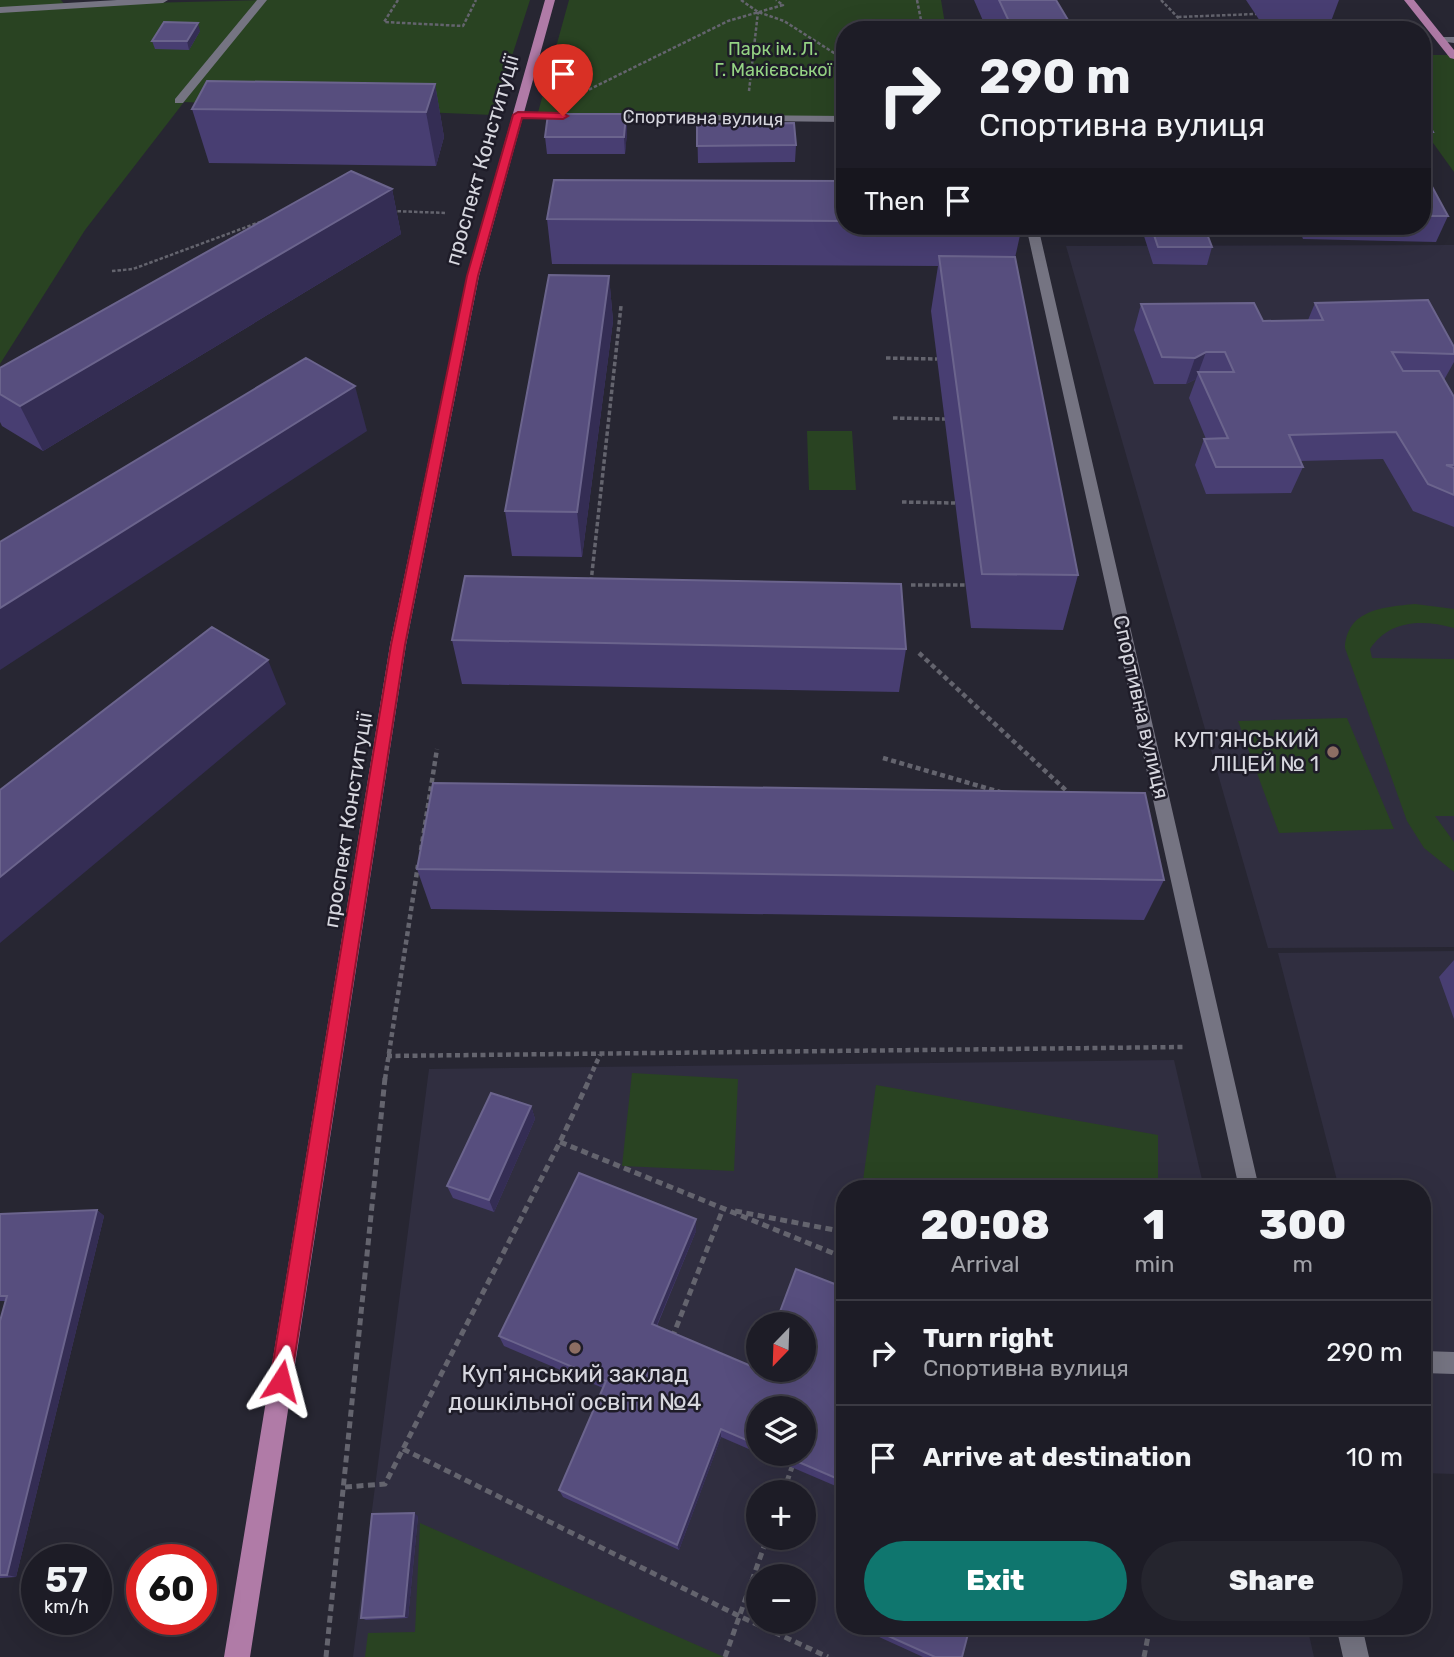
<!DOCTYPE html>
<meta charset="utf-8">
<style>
body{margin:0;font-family:Rubik,sans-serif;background:#25252e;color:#f1f3f6;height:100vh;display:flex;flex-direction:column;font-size:26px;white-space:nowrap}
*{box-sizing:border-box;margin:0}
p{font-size:23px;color:#a0a1a7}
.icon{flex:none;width:38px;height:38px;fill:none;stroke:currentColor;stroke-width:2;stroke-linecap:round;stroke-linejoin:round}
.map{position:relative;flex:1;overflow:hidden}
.panel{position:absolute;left:836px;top:1180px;width:595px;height:455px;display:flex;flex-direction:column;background:#1d1c26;border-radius:28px;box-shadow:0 7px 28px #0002,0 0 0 2px #3b3a43}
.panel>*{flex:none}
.hud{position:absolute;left:836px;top:21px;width:595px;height:214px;border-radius:28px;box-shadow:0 7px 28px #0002,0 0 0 2px #3b3a43;background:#1d1c26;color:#f1f3f6;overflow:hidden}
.needle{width:46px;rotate:203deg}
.tools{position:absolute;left:746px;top:1312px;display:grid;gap:14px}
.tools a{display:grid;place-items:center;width:70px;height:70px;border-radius:50%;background:#1d1c26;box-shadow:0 7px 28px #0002,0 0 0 2px #3b3a43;font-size:35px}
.speed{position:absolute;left:21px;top:1544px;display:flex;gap:14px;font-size:35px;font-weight:700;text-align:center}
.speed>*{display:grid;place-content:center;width:91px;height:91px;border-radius:50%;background:#1d1c26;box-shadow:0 7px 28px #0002,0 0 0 2px #3b3a43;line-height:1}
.speed small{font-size:18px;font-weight:400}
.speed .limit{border:10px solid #d22;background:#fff;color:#111}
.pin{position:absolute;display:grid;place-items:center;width:60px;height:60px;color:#fff;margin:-72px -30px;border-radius:50% 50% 50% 0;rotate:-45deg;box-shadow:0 0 7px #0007}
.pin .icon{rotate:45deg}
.me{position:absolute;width:77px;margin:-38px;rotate:9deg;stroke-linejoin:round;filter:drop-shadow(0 0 5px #0008)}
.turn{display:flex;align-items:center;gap:24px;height:147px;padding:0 28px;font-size:32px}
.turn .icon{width:91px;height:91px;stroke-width:2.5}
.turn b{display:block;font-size:49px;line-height:60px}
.then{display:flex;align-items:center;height:66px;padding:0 28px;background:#0003;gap:14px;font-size:26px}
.eta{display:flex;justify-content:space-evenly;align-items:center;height:119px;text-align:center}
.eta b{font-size:42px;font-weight:800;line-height:49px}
.button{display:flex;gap:14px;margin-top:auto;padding:14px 28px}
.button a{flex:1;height:80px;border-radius:42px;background:#0f766e;color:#fff;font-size:28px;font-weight:800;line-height:80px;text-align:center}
.button a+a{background:#25252e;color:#f1f3f6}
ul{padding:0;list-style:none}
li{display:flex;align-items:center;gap:21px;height:105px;padding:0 28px;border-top:2px solid #3b3a43}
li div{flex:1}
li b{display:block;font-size:26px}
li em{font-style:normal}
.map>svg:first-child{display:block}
.built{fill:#302e40;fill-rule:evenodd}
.green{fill:#294322}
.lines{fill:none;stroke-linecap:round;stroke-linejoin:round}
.path-far3{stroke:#64646e;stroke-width:2.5;stroke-dasharray:3.5 2;stroke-linecap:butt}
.path-far2{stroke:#64646e;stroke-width:3.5;stroke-dasharray:4.5 2.5;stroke-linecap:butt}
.path-far1{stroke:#64646e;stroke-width:4.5;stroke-dasharray:5 3.5;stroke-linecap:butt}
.path{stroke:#64646e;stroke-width:5;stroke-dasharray:7 4.5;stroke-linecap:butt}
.minor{fill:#757482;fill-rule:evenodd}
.major{fill:#b07ba7;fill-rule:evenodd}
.wall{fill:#483e72}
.shaded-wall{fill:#342d54}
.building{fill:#574e7e;stroke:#6b648d;stroke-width:2}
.route{fill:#e11d48;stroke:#92132f;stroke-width:2}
.education-dot{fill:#8d6e63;stroke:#1e1c28;stroke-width:2.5}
.labels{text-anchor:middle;stroke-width:5;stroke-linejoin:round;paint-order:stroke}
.far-park-label{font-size:18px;fill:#95d384;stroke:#1e1c28}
.far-street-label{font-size:18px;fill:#d7d7df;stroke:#1e1c28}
.street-label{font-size:21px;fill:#d7d7df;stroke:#1e1c28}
.poi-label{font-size:21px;fill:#d7d7df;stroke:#1e1c28;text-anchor:end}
.near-poi-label{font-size:24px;fill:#d7d7df;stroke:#1e1c28}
</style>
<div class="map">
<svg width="1454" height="1657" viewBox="0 0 1454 1657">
<rect width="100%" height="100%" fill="#272632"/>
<path class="built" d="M1454,245V947L1268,948L1066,246Z
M1454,951V1474L1423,1473V1188H1339L1278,953Z
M1174,1060L1204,1188H845V1626H1307L1314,1657H353L429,1069ZM758,1325H803V1370H758ZM758,1409H803V1454H758ZM758,1493H803V1538H758ZM758,1577H803V1622H758Z"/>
<path class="green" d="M0,0H61L65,5L264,0H530L493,115L184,102L85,230L0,364Z
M569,0H941L946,30H845V119L537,116Z
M1423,55H1454V172L1423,129Z
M807,431H852L856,490H809Z
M1415,604L1454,609V628C1422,619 1389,620 1370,649L1372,658L1454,659V816H1435L1454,842V872L1424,848L1407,821L1345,648C1347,609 1384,607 1415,604Z
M1347,718L1394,829L1279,833L1238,721Z
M632,1073L738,1079L734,1171L622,1166Z
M876,1085L1158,1135V1188H862Z
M420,1523L724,1657H365L368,1633L415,1632Z"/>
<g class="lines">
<path class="path-far3" d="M398,0L384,22L463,26L476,0
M741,0L758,12L784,21L845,60
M917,0L923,30
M1161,0L1190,30
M1178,17L1256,14
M749,91L758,12
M584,92L728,21L783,5L776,0
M392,211L447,213
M112,271L133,269L268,219"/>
<path class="path-far2" d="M886,358L937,359
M893,418L945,419
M902,502L955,503
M591,582L621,306
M911,585H966"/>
<path class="path-far1" d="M919,653L1072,796
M883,758L1000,792
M421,850L437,749
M387,1056L1184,1047
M385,1079L418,865
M589,1079L600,1055"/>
<path class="path" d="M560,1142L845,1258
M735,1211L845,1232
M672,1338L723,1209
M403,1449L739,1616L828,1657
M345,1487L385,1484L560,1142L590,1078
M783,1493L792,1467
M326,1657L385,1078
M725,1657L767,1538
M1144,1657L1150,1626"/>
<path class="minor" d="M117,0H168L163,3L0,13V7Z
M257,0H267L183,103H175V99Z
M1439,37H1454V43L1439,41Z
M514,113H572L577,116L572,119L518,118L514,117Z
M600,114L845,116V122L604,119L600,118Z
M1026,226H1038L1259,1188H1239Z
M1423,1351L1454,1352V1374L1423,1373Z
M1336,1626H1362L1369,1657H1343Z"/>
<path class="major" d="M545,0H555L479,276L406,645L250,1657H224L390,645L467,276Z
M1404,0H1414L1454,50V59L1450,58Z"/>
</g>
<path class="wall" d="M974,0H1056L1074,30H987Z
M1246,0H1339L1330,24L1374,30H1266Z
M200,31L189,50L155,49L152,41Z
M435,84L444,137L436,166L209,163L192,109Z
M626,114L627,132L625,154H547L545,137Z
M1423,114L1433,132L1423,156Z
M697,124L796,145L795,162L698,163Z
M845,181V226H1022L1015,258L1078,575L1063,630L971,628L931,311L938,266L552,264L547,219Z
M1423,181L1448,216L1436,242L1303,239L1298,226H1423Z
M392,189L401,234L43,451L2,426L0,422V368Z
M1143,226H1204L1212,247L1207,265L1153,264L1142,230Z
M609,276L613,321L582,557L512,556L505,511Z
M1315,303L1454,347V362L1444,380L1454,397V527L1413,511L1383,459L1300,461L1303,467L1291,493L1206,494L1195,465L1204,439H1206L1189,398L1196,379L1186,384H1154L1134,330L1141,304L1263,321L1308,320Z
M452,640L906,649L899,692L462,684Z
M417,869L1164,880L1144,920L431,909Z
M1454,960V1019L1439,977Z
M531,1106L535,1119L494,1212L453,1198L447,1186Z
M97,1210L104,1216L16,1577L0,1578V1321L6,1301H0V1214Z
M696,1231L657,1326L758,1370L845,1288V1490L761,1454H803L758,1409V1453L721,1437L679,1550L563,1497L559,1490L603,1388L504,1346L499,1336Z
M418,1516L408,1618L366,1620L361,1618Z
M845,1596V1621L839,1618Z
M855,1626H970L962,1657H923Z"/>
<path class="shaded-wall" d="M198,23L200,31L189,50L187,41Z
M435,84L444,137L436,166L426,112Z
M626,114L627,132L625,154L624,137Z
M392,189L401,234L43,451L20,406Z
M609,276L613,321L582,557L577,512Z
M1206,352L1196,379L1186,384L1195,358Z
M355,386L367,431L0,670V608Z
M268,660L286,704L0,943V877Z
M531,1106L535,1119L494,1212L489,1200Z
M97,1210L104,1216L16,1577L7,1575Z
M696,1219V1231L653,1334L652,1324Z
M721,1429V1437L679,1550L677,1545Z
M414,1513L418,1516L408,1618L404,1616Z"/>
<path class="building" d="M999,0H1056L1074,30H1013Z
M164,22L198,23L187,41H152Z
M1296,24L1371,25L1374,30H1299Z
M207,81L435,84L426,112L192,109Z
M548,114H626L624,137H545Z
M1423,114L1433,132H1423Z
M794,123L796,145L697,146V124Z
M351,171L392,189L20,406L0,394V368Z
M554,180L845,181V221L547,219Z
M1423,181H1429L1448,216H1423Z
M1151,226H1204L1212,247H1158Z
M939,256L1015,257L1078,575L982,574Z
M549,275L609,276L577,512L505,511Z
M1428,300L1454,347V354L1392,352L1403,371H1439L1454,397V465H1446L1454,468V495L1428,484L1396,432L1289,435L1303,467H1216L1204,439L1228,438L1198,372H1234L1225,352H1206L1195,358L1162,357L1141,304L1254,303L1263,321L1323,320L1315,303Z
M306,358L355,386L0,608V542Z
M465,576L901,584L906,649L452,640Z
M212,627L268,660L0,877V790Z
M433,783L1145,793L1164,880L417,869Z
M491,1093L531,1106L489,1200L447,1186Z
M579,1173L696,1219L652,1324L758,1369V1370H803V1325H775L796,1269L845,1288V1482L780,1454H803V1409H758V1445L721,1429L677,1545L559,1490L606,1381L499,1336Z
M97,1210L7,1575H0V1321L7,1296H0V1214Z
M414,1513L404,1616L361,1618L372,1514Z
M845,1601V1616L841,1614Z
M866,1626H970L962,1657H935Z"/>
<path class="route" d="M518,112L563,113L568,116L563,119L522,118L478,276L405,645L291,1381L288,1388L281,1391L273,1388L270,1381L391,645L467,276L513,115Z"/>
<g class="education-dot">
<circle cx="1333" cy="752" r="7"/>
<circle cx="575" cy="1348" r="7"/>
</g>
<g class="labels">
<g class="far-park-label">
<text x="773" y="55">Парк ім. Л.<tspan x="773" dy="21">Г. Макієвської</tspan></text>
</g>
<g class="far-street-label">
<text transform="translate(703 118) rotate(1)" y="6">Спортивна вулиця</text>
</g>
<g class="street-label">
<text transform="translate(482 160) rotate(-74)" y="7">проспект Конституції</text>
<text transform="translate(1141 707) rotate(77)" y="7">Спортивна вулиця</text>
<text transform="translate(348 820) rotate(-81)" y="7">проспект Конституції</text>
</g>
<g class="poi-label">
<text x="1319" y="747">КУП'ЯНСЬКИЙ<tspan x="1319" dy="24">ЛІЦЕЙ № 1</tspan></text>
</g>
<g class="near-poi-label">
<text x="575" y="1382">Куп'янський заклад<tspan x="575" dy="28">дошкільної освіти №4</tspan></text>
</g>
</g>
</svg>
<div class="tools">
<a><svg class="needle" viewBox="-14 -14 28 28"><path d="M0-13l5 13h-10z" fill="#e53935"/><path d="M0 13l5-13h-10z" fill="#a0a1a7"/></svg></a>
<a><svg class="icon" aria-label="layers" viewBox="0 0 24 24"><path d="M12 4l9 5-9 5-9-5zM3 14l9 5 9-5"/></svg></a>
<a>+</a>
<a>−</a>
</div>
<div class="speed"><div>57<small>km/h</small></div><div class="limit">60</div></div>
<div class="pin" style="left:563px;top:116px;background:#d93025"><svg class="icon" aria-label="arrive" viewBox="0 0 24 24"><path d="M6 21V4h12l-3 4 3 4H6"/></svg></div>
<svg class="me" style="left:281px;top:1381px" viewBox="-20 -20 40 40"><path d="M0-17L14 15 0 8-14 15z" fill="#e11d48" stroke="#fff" stroke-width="4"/></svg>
<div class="hud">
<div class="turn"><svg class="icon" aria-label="right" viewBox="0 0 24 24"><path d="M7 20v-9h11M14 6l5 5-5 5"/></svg><div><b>290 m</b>Спортивна вулиця</div></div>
<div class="then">Then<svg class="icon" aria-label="arrive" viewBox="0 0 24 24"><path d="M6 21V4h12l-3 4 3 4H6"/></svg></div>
</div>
<section class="panel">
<div class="eta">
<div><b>20:08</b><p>Arrival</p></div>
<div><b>1</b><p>min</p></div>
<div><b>300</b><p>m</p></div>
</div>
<ul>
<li><svg class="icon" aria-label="right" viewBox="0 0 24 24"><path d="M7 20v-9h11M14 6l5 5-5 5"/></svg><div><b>Turn right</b><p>Спортивна вулиця</p></div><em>290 m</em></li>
<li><svg class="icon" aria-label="arrive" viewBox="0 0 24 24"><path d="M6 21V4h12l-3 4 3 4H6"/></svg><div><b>Arrive at destination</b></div><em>10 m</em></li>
</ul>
<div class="button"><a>Exit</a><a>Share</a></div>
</section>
</div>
